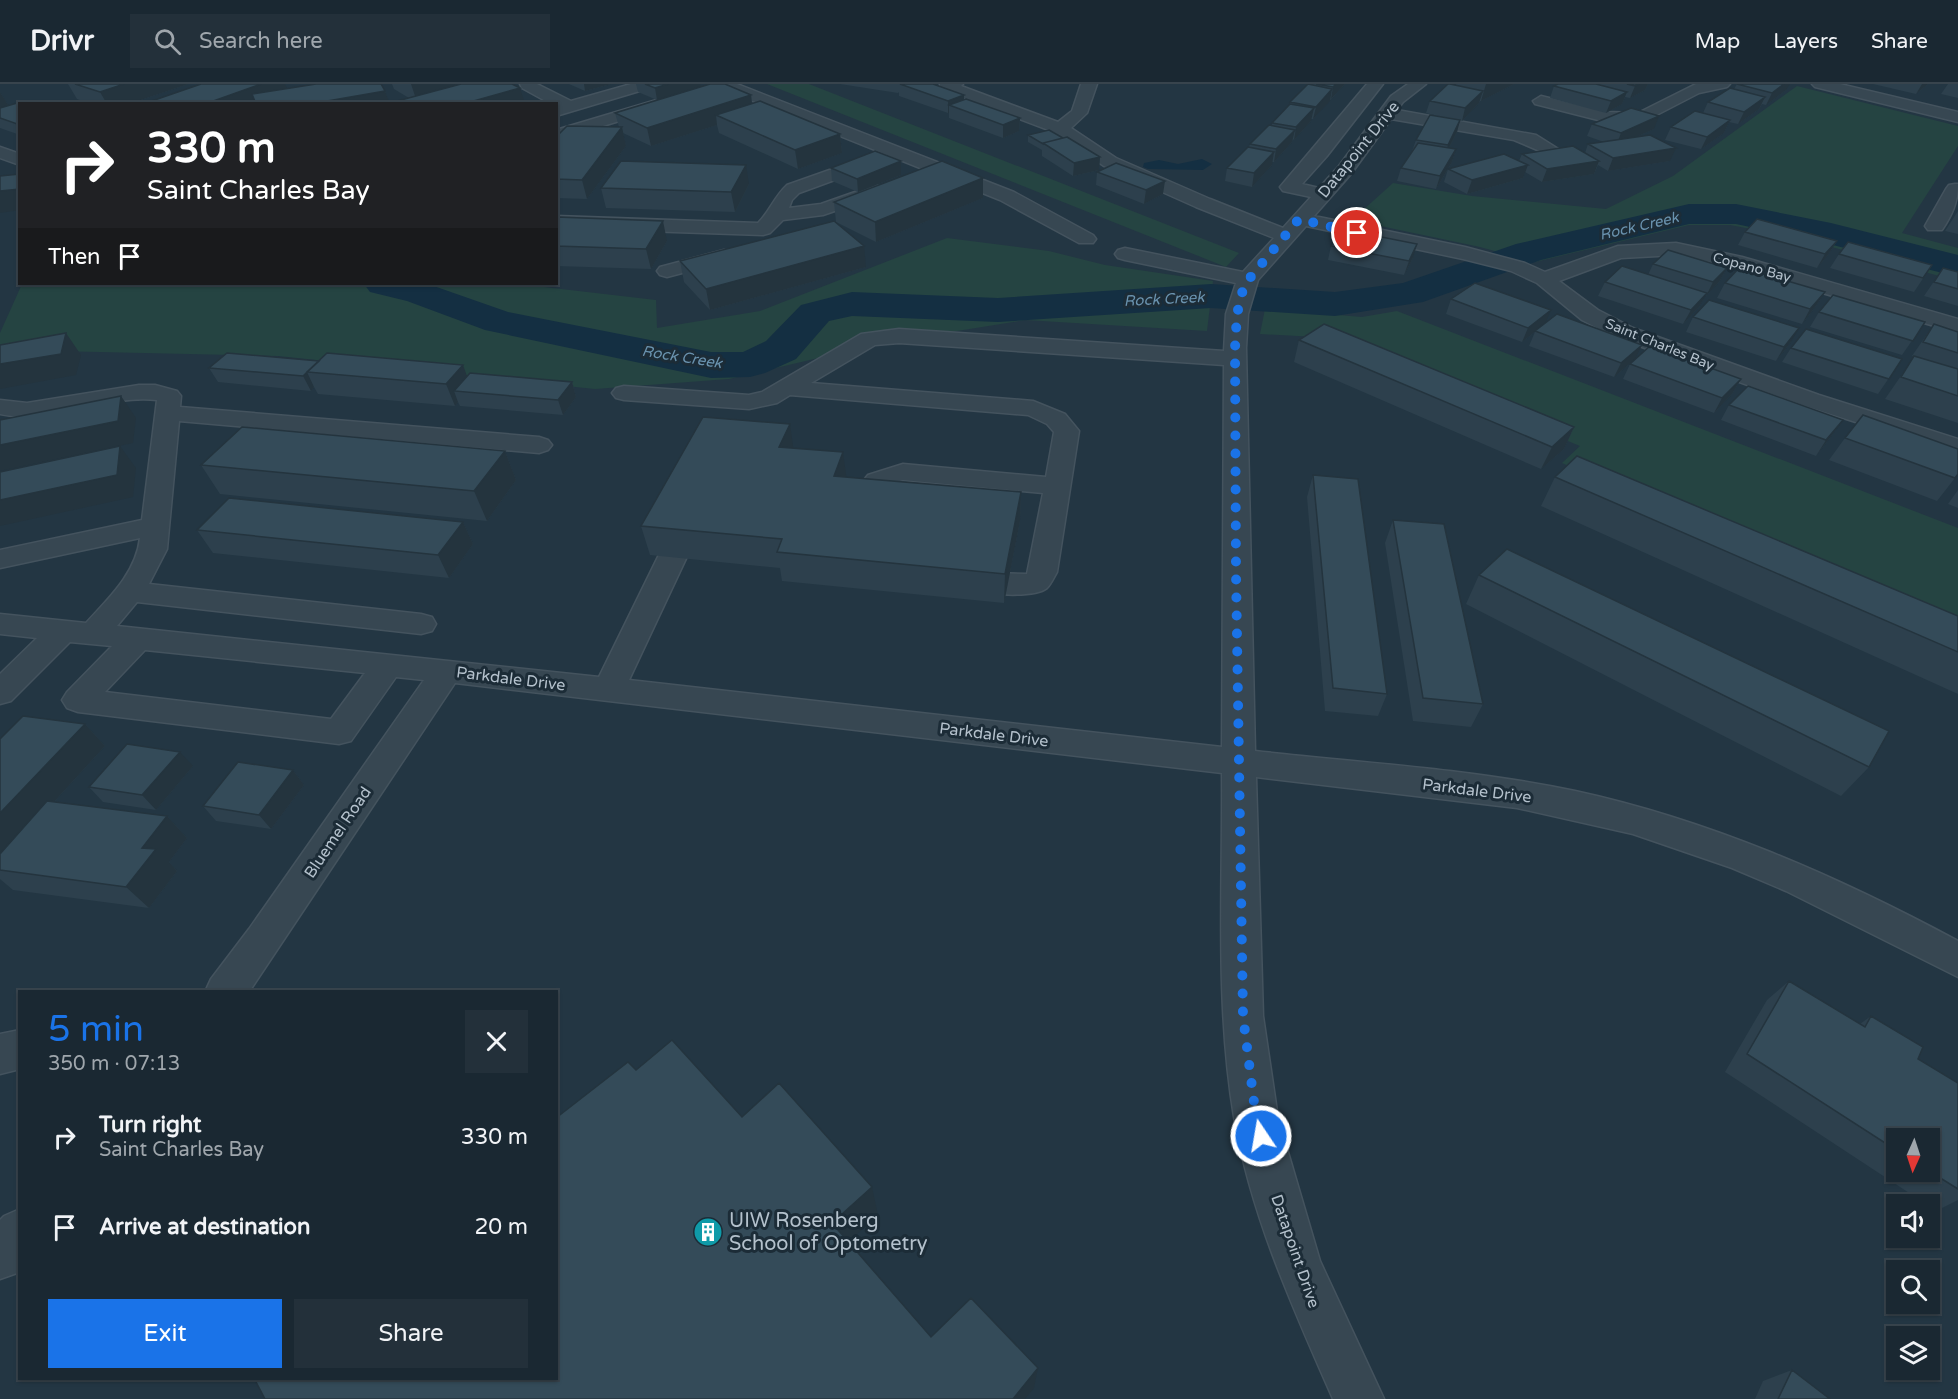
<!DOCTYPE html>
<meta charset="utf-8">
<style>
body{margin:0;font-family:"Varela Round",sans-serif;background:#23303a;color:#f1f3f6;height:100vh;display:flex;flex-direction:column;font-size:22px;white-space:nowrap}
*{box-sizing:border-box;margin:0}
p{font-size:20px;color:#9fa6ac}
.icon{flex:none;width:33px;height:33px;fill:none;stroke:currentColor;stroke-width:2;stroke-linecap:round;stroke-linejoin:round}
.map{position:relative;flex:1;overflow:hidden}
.sheet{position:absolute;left:18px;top:906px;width:540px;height:390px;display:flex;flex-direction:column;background:#1a2832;border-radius:0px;box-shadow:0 2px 4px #0004,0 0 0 2px #38444d}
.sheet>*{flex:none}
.top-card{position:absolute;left:18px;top:18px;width:540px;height:183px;border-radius:0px;box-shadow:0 2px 4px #0004,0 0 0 2px #38444d;background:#202124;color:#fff;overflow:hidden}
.needle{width:39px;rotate:183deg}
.fabs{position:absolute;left:1886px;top:1044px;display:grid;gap:12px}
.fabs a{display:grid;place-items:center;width:54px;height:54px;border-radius:0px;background:#1a2832;box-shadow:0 2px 4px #0004,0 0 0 2px #38444d;font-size:30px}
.pin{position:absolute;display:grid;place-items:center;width:51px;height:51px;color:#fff;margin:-26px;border:3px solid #fff;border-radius:50%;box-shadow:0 2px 6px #0007}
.me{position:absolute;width:66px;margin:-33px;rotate:348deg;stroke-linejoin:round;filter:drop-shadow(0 0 4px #0008)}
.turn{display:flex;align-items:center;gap:21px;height:126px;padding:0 30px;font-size:27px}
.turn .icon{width:78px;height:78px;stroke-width:2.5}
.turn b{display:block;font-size:42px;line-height:51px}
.then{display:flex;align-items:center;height:57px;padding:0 30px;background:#0003;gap:12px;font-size:22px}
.round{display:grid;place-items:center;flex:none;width:63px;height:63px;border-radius:0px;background:#23303a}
.summary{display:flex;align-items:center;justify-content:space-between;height:102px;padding:0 30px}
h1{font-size:36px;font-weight:600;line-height:45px;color:#1a73e8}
.action{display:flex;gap:12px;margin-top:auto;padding:12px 30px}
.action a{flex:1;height:69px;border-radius:0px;background:#1a73e8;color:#fff;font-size:24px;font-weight:600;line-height:69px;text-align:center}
.action a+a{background:#23303a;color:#f1f3f6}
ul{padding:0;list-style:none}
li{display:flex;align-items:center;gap:18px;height:90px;padding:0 30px}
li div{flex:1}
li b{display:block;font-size:22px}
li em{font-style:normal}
header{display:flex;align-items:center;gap:36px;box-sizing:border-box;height:84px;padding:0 30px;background:#1a2832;border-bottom:2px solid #38444d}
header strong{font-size:28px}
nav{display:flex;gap:33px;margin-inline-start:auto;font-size:21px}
.search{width:420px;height:54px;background:#23303a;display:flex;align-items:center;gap:15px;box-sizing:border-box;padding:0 21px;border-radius:0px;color:#9fa6ac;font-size:22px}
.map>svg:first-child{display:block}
.green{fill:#254442}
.water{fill:#142f42}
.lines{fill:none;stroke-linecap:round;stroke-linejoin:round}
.river{fill:#142f42;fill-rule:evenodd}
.minor-casing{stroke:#44535e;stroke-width:3}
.minor{fill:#374752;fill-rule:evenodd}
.wall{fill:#2d404d;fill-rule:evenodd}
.shaded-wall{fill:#24343e}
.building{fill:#344b59;stroke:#24343e;stroke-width:1.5}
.route{stroke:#1a73e8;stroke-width:10;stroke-dasharray:0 18}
.labels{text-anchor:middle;stroke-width:6;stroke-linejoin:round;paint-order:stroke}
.far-street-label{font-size:14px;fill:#b4c1cc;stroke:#1c2c37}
.far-water-label{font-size:15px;font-style:italic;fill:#6a93af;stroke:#1c2c37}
.street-label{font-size:16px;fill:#b4c1cc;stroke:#1c2c37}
.near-poi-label{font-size:20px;fill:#b4c1cc;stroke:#1c2c37;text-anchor:start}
</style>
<header>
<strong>Drivr</strong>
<div class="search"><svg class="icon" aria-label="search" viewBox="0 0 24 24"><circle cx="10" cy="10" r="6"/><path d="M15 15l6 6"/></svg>Search here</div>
<nav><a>Map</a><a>Layers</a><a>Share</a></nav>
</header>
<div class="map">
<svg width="1958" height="1315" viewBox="0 0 1958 1315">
<rect width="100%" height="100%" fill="#233643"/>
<path class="green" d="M767,0H809L1239,169L1226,183Z
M1797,2L1958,42V62L1902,149L1958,164V197L1798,154L1730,141H1689L1535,178L1480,163L1352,136L1393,99L1472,112L1606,125L1673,92Z
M947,154L1049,167L1105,181L1213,197L1207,247L1025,236L882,259L729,295L595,305L278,272L54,267H0V249L22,200H518L656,216L657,244L760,227Z
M1265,225L1362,233L1397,227L1958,444V554L1562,379L1580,362L1316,253L1260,250Z"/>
<path class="water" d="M1202,75L1212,80L1203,86L1148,85L1143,83L1144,79L1159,76L1178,80Z"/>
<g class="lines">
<path class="river" d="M1689,120H1736L1831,139L1958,171V193L1829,160L1736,140H1689L1541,176L1423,218L1335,232L1211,224L998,238L852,232L829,237L796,275L765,289L750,293L711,294L485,246L407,217L370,208L364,200H428L508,228L711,268H743L766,257L801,221L852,208L998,214L1211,200L1335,208L1403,199L1516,160Z"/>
<g class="minor-casing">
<path id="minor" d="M520,0H537L571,17L631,0H656L653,3L556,32V20H551L522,4Z
M715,0H737L1014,108L1093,151L1096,155L1093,159H1079L1000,116L718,3Z
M940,0H963L961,2L1058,38L1072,27L1081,0H1097L1087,29L1071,44L1116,74L1210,115L1283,144L1311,113L1283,107L1280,103L1367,0H1383L1327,72L1302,100L1319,104L1339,82L1391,12L1408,0H1426L1403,18L1397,26L1536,51L1563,68L1560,72L1554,73L1514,56L1391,35L1351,90L1314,132L1465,163L1525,179L1545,188L1618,162L1676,159L1742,173L1958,235V249L1731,182L1676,171L1621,174L1559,197L1598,226L1633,244L1819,311L1958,355V371L1803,321L1617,254L1582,236L1537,199L1511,187L1463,175L1306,142L1258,196L1248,230L1246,264L1255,667C1362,679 1470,685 1575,707C1709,736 1837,792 1958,857V893L1786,807L1732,784L1633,750L1517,724L1256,693L1263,932L1278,1034L1320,1177L1384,1315H1333C1293,1224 1251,1132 1234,1033C1215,920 1223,803 1222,689L455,599L249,908H205L211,895L249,845L424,596L396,593L351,657L339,660L78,628L67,624L62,616L67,608L112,562L70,558L11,617L0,620V590L37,554L0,550V530L86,539C109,514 136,489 140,454L0,484V466L142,436L157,316C104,310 52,342 0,330V316L27,319L139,301H155L177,307L181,312L180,323L539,353L548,356L552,361L548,366L539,369L179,337L167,465L149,500L421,530L432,533L436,540L432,547L421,550L137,518L117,542L599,593L678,432L682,426L692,424L702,426L706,432L629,596L1222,663L1224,281L899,259L875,261L811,299L1033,317L1065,330L1079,347L1057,488C1054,493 1051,500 1047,504C1032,516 973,509 955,504L951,497L955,490L965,488L1027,490L1043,409L903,396C876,402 880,419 867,438L857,440L847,438L843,432L855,407L868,391L903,380L1046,393L1054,348L1047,340L1028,331L790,311L777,319L749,325L624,316L616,314L612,309L616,304L624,302L749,311L762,308L861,250L899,245L1224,267L1226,230L1236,199L1125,176L1118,174L1115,170L1118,166L1125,164L1243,188L1274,154L1196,123L1104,82L1054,48L940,5ZM145,566L365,589L331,635L105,608Z
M1696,0H1730L1727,3L1699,9L1641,39L1606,38L1535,20L1533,17L1541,12L1606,28L1638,29Z
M1812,0H1840L1958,28V38L1815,3Z
M660,15L668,20L666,23L556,56V46Z
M0,63L20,70V81L0,74Z
M875,70L881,71L884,75L881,79L799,109L792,116L789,124L821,120L875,101L881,103L884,107L881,111L823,131L783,136L770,149L763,151L556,144V132L758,139C770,127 774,113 787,101Z
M1955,100H1958C1958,118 1952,131 1942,146H1928L1925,142L1946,105L1949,101Z
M724,166L731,168L734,172L731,176L667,193L660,191L657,187L660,183Z
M20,946V985L0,990V950Z
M20,1125V1185L17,1189L0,1195V1136L4,1132Z"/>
</g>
<use href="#minor" class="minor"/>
</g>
<path class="wall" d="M68,0H188L129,20H90L77,15Z
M392,0H512L525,20H143L287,5L385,7L389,19L409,14L394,5Z
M569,0H611L585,7Z
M636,0H700L657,16L638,8Z
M840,0H933L964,16L1020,34L1019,47L1003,54L949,34V29H948L899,12V8L898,9Z
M1310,0H1345L1313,35H1311V37L1294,56L1293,55L1292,58L1274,78H1272V81L1252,103L1225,97L1227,84L1249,63L1250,60L1272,41V39L1290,20V18Z
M1456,0H1514L1481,17H1480L1479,19L1462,37L1460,36L1457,48L1449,64L1456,65L1452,78L1448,85L1519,77L1522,70L1585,69L1588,60L1604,58L1587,52L1592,40L1654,45L1636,53L1670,77L1608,87L1598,81L1594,90L1542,98L1525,88L1523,94L1467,110L1444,98L1448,85L1436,105L1397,97L1401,84L1412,67L1416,56L1442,33L1426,29L1430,17L1456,1Z
M1558,0H1648L1645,6L1630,14L1625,13L1622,20L1606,29L1550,14L1554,2Z
M1737,0L1786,6L1766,21L1762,20L1759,25L1738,40L1729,38L1724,49L1701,65L1665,56L1671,43L1703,29L1708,18L1734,5Z
M1873,0H1928L1916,10Z
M1948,0H1958V14L1941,10Z
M0,8L8,21L20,20V51L0,44Z
M751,11L752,19L840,50L842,69L798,85L719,49L717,41L651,62L623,49L626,62L587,115L556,114V53L619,43L615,29Z
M1028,51L1063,54L1100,73L1099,86L1073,92L1042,72V66L1028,58Z
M831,84L901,91L858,108L832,97Z
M1097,88L1163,110L1144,120L1096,101Z
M983,94V114L876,158L836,138L834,118Z
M749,100L735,128L606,124L601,104Z
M1958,127V150L1945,147Z
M556,133L667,157L651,185L556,182Z
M1745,148L1837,157L1828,171L1817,184L1738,161Z
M1331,162L1413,174L1404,191L1328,176Z
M1839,170L1932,181L1914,208L1830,184Z
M680,177L866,183L710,226L684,198Z
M1653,180L1727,184L1719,198L1706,212H1705L1699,223L1683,240L1598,212L1605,198L1648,191Z
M1943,184L1958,188V222L1924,212Z
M1725,199L1825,208L1816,222L1802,240L1717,214Z
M1451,215L1546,239L1635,275L1614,293L1529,262L1535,248L1522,258L1446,230Z
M1819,228L1925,238L1902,271L1810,243Z
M1693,233L1791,258L1776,277L1686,248Z
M1934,240L1958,248V339L1885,315L1914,273L1912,272Z
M1299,256L1574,343L1564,365L1541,385L1294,278Z
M1791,264L1902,275L1878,310L1782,278Z
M1630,280L1741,295L1732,310L1714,329L1623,295Z
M209,284L467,292L572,298L576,313L563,331L460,322L458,318L455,322L318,310L314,303L311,307L218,298Z
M1729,321L1843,336L1832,351L1816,372L1721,336Z
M1845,354L1955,394L1937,417L1829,376Z
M794,364L846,393L1021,408L1020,437L1004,519L782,497L780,484L650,471L641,442Z
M505,367L516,396L487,437L220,410L201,381Z
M1313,391L1387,610L1378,632L1325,627L1307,413Z
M1555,393L1958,532V610L1541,422Z
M1958,406V424L1948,420Z
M1393,436L1483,620L1471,643L1413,637L1385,459Z
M463,438L473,460L449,494L213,469L197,446Z
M1479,491L1869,683L1841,712L1466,520Z
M85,640L105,662L54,718L167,732L187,754L169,778L177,787L149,824L13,806L0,795V655Z
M193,682L156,726L103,718L89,703Z
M293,686L304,701L271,745L216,737L203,722Z
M1789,897L1860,940L1871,932L1918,975L1958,999V1116L1936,1127L1929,1122V1120H1926L1725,988L1767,916ZM1896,1054H1929V1088H1896Z
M1792,1286L1830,1315H1755L1763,1297Z"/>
<path class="shaded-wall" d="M124,0H188L129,20H107L100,8Z
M261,0H285L290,10L265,20H205Z
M411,0H482L417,18Z
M584,0H611L585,7Z
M668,0H700L701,3L657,16L655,4Z
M1336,0H1345L1331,15L1333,3Z
M1486,0H1514L1481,17Z
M1639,0H1648L1645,6L1630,14L1635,2Z
M1784,0H1790L1786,6L1766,21L1772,9Z
M1922,0H1928L1916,10Z
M520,4L525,20H463Z
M1332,5L1330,17L1313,35L1316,23Z
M385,7L390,20H310Z
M1483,7L1479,19L1462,37L1465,24Z
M0,8L10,24L0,32Z
M1627,8L1622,20L1606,29L1611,17Z
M751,11L753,29L716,31L717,41L651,62L647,44Z
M964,11V23L949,21V29H948V17Z
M1765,13L1759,25L1738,40L1744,28Z
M1314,24L1311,37L1294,56L1296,43Z
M1659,32L1654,45L1616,62L1621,49Z
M1020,34L1019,47L1003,54V41Z
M1460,36L1457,48L1444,74L1448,61Z
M1730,36L1724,49L1701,65L1707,53Z
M622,43L626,62L587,115L582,96Z
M1295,46L1292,58L1274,78L1276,65Z
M840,50L842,69L798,85L795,66Z
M1676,64L1670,77L1608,87L1613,74Z
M1456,65L1452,78L1436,105L1440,92Z
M1274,68L1272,81L1252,103L1254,89Z
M1100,73L1099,86L1073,92L1074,79Z
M901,77V91L858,108L857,95Z
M1599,77L1594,90L1542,98L1547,85Z
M746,81L749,100L735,128L731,108Z
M1528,81L1523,94L1467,110L1472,96Z
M983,94V114L876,158L875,138Z
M1165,97L1163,110L1144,120L1146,106Z
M20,105V126L0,129V107Z
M663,137L667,157L651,185L646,165Z
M1837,157L1828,171L1817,184L1825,170Z
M1417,160L1413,174L1404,191L1409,177Z
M864,162L866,183L710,226L706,205Z
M1727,184L1719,198L1706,212L1713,198Z
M1825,208L1816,222L1802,240L1810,225Z
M1707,209L1699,223L1683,240L1691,226Z
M1551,226L1545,240L1522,258L1528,244Z
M1799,244L1791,258L1776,277L1784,263Z
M66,249L81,271L76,291L0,305V280Z
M1642,261L1635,275L1614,293L1621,279Z
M463,281L471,303L454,307L458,318L455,322L446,300Z
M307,288L314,303L311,307L303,292Z
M1741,295L1732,310L1714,329L1722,314Z
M572,298L576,313L563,331L558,316Z
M121,312L136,334L133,359L0,387V361Z
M1843,336L1832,351L1816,372L1826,356Z
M790,340L794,369L779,363Z
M1574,343L1564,365L1541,385L1552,363Z
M120,362L136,384L133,413L0,442V416Z
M505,367L516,396L487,437L474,407Z
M843,368L847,398L834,392Z
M1021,408L1020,437L1004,519L1005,490Z
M463,438L473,460L449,494L438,471Z
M85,640L105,662L0,777V729Z
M180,668L193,682L156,726L142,711Z
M293,686L304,701L271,745L259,731Z
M167,732L187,754L169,778L177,787L149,824L126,803L142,764Z
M872,1103L878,1131L840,1166L832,1139Z
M1038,1284L1034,1304L1025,1315H1013Z"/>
<path class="building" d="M75,0H124L100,8Z
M201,0H261L205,20H143Z
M316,0H381L385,7L310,20H256L252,10Z
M461,0H512L520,4L463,20H386Z
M645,0H668L655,4Z
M710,0H725L751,11L647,44L615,29Z
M900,0H933L964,11L948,17Z
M1308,0L1332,5L1316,23L1290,18Z
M1316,0H1336L1333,3Z
M1448,0H1450L1483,7L1465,24L1430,17Z
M1558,0H1596L1627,8L1611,17L1554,2Z
M1627,0H1639L1635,2Z
M1737,0H1784L1772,9Z
M1730,4L1765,13L1744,28L1708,18Z
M966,15L1020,34L1003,41L949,21Z
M24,17L33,20H20V41L0,34V24Z
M760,17L840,50L795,66L716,31Z
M1290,20L1314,24L1296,43L1272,39Z
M1631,24L1659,32L1621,49L1592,40Z
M1695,27L1730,36L1707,53L1671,43Z
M1430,31L1460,36L1448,61L1416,56Z
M1269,41L1295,46L1276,65L1250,60Z
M567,42L622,43L582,96L556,95V53Z
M1049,46L1063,54L1043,59V60L1028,51Z
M1650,51L1676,64L1613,74L1588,60Z
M1067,53L1100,73L1074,79L1043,59Z
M1418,59L1456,65L1440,92L1401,84Z
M1573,62L1599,77L1547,85L1522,70Z
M1248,63L1274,68L1254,89L1227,84Z
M875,67L901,77L857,95L831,84Z
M1504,70L1528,81L1472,96L1448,85Z
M621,77L746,81L731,108L601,104Z
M942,77L983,94L875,138L834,118Z
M1116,79L1165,97L1146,106L1097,88Z
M20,90V105L0,107V92Z
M556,133L663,137L646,165L556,162Z
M1757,135L1837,157L1825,170L1745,148Z
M834,137L864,162L706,205L680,177Z
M1341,145L1417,160L1409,177L1331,162Z
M1848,158L1932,181L1923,194L1839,170Z
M1668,166L1727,184L1713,198L1653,180Z
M1622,182L1707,209L1691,226L1605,198Z
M1740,183L1825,208L1810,225L1725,199Z
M1943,184L1958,188V205L1934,198Z
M1475,199L1551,226L1528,244L1451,215Z
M1833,211L1925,238L1913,257L1819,228Z
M1709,216L1799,244L1784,263L1693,233Z
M1557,230L1642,261L1621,279L1535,247Z
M1324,240L1574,343L1552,363L1299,256Z
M1934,240L1958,248V269L1923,258Z
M1806,245L1902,275L1889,295L1791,264Z
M66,249L61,270L0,280V261Z
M1650,262L1741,295L1722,314L1630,280Z
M227,269L319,277L303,292L209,284Z
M327,269L463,281L446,300L307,288Z
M1914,272L1958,285V312L1901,293Z
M470,289L572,298L558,316L454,307Z
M1748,302L1843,336L1826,356L1729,321Z
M121,312L118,337L0,361V336Z
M1863,331L1958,365V390L1955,394L1845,354Z
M703,333L790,340L779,363L843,368L834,392L1021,408L1005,490L777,468L782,455L641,442Z
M242,343L505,367L474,407L201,381Z
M120,362L117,391L0,416V388Z
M1577,372L1958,532V568L1555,393Z
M1313,391L1358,395L1387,610L1333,604Z
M229,414L463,438L438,471L197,446Z
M1393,436L1444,440L1483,620L1423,614Z
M1507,465L1889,647L1869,683L1479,491Z
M23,632L85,640L0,729V655Z
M127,660L180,668L142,711L89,703Z
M238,678L293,686L259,731L203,722Z
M47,717L167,732L142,764L156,765L126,803L0,786V770Z
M1789,897L1865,943L1871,932L1923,963L1918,975L1958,999V1105L1929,1087V1054H1896V1066L1747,970Z
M672,956L742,1033L779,999L872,1103L832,1139L931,1253L971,1214L1038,1284L1013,1315H265L254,1294H556V1034L628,978L636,986Z
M1792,1286L1830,1315H1778Z"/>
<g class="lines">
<path class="route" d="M1261,1052L1256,1034L1243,932L1236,489L1235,264L1237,230L1244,201L1299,135L1357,149"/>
</g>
<defs>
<g id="building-disc" transform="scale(1.5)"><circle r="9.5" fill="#0f9aa8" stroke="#1c2c37"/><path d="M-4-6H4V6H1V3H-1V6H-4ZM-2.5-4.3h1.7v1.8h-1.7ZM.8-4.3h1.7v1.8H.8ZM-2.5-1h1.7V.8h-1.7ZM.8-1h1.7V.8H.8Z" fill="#fff"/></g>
</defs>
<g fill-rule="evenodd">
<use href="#building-disc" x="708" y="1148"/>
</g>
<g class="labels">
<g class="far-street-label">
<text transform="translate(1752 183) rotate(15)" y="5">Copano Bay</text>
<text transform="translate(1660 260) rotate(22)" y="5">Saint Charles Bay</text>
</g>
<g class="far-water-label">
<text transform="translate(1639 142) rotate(-13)" y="5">Rock Creek</text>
<text transform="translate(1164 215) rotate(-3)" y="5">Rock Creek</text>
<text transform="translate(682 273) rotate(9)" y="5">Rock Creek</text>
</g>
<g class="street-label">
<text transform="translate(1358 65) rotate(-51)" y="6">Datapoint Drive</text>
<text transform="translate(511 594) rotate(7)" y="6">Parkdale Drive</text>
<text transform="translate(994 650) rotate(7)" y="6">Parkdale Drive</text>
<text transform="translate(1477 706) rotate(7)" y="6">Parkdale Drive</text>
<text transform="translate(337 748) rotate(-56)" y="6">Bluemel Road</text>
<text transform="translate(1296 1167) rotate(71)" y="6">Datapoint Drive</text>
</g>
<g class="near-poi-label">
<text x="729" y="1143">UIW Rosenberg<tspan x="729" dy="23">School of Optometry</tspan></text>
</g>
</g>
</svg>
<div class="fabs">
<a><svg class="needle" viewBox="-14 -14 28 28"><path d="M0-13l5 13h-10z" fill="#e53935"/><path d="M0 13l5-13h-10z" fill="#9fa6ac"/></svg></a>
<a><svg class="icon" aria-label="sound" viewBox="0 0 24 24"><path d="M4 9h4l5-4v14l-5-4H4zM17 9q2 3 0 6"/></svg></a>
<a><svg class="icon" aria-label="search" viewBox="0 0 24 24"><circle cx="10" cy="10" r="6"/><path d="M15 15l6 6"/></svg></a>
<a><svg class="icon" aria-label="layers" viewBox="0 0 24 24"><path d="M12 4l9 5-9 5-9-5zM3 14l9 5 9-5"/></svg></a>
</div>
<div class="pin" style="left:1357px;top:149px;background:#d93025"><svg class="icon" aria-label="arrive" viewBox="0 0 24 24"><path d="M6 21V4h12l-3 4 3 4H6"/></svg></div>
<svg class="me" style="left:1261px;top:1052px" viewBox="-20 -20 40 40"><circle r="17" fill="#1a73e8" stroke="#fff" stroke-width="3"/><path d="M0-11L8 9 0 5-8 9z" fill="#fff"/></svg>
<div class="top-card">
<div class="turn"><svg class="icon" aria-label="right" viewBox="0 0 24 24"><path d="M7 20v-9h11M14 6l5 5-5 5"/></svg><div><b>330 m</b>Saint Charles Bay</div></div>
<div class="then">Then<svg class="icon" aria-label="arrive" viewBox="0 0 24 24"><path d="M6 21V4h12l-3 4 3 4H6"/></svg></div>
</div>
<section class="sheet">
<div class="summary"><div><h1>5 min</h1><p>350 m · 07:13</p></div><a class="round"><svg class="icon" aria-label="close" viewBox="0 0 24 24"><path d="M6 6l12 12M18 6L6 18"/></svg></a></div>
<ul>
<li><svg class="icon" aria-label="right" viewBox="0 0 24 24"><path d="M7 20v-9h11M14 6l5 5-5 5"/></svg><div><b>Turn right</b><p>Saint Charles Bay</p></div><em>330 m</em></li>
<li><svg class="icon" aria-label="arrive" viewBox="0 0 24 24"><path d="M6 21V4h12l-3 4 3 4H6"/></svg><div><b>Arrive at destination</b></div><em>20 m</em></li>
</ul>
<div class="action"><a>Exit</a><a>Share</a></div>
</section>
</div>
